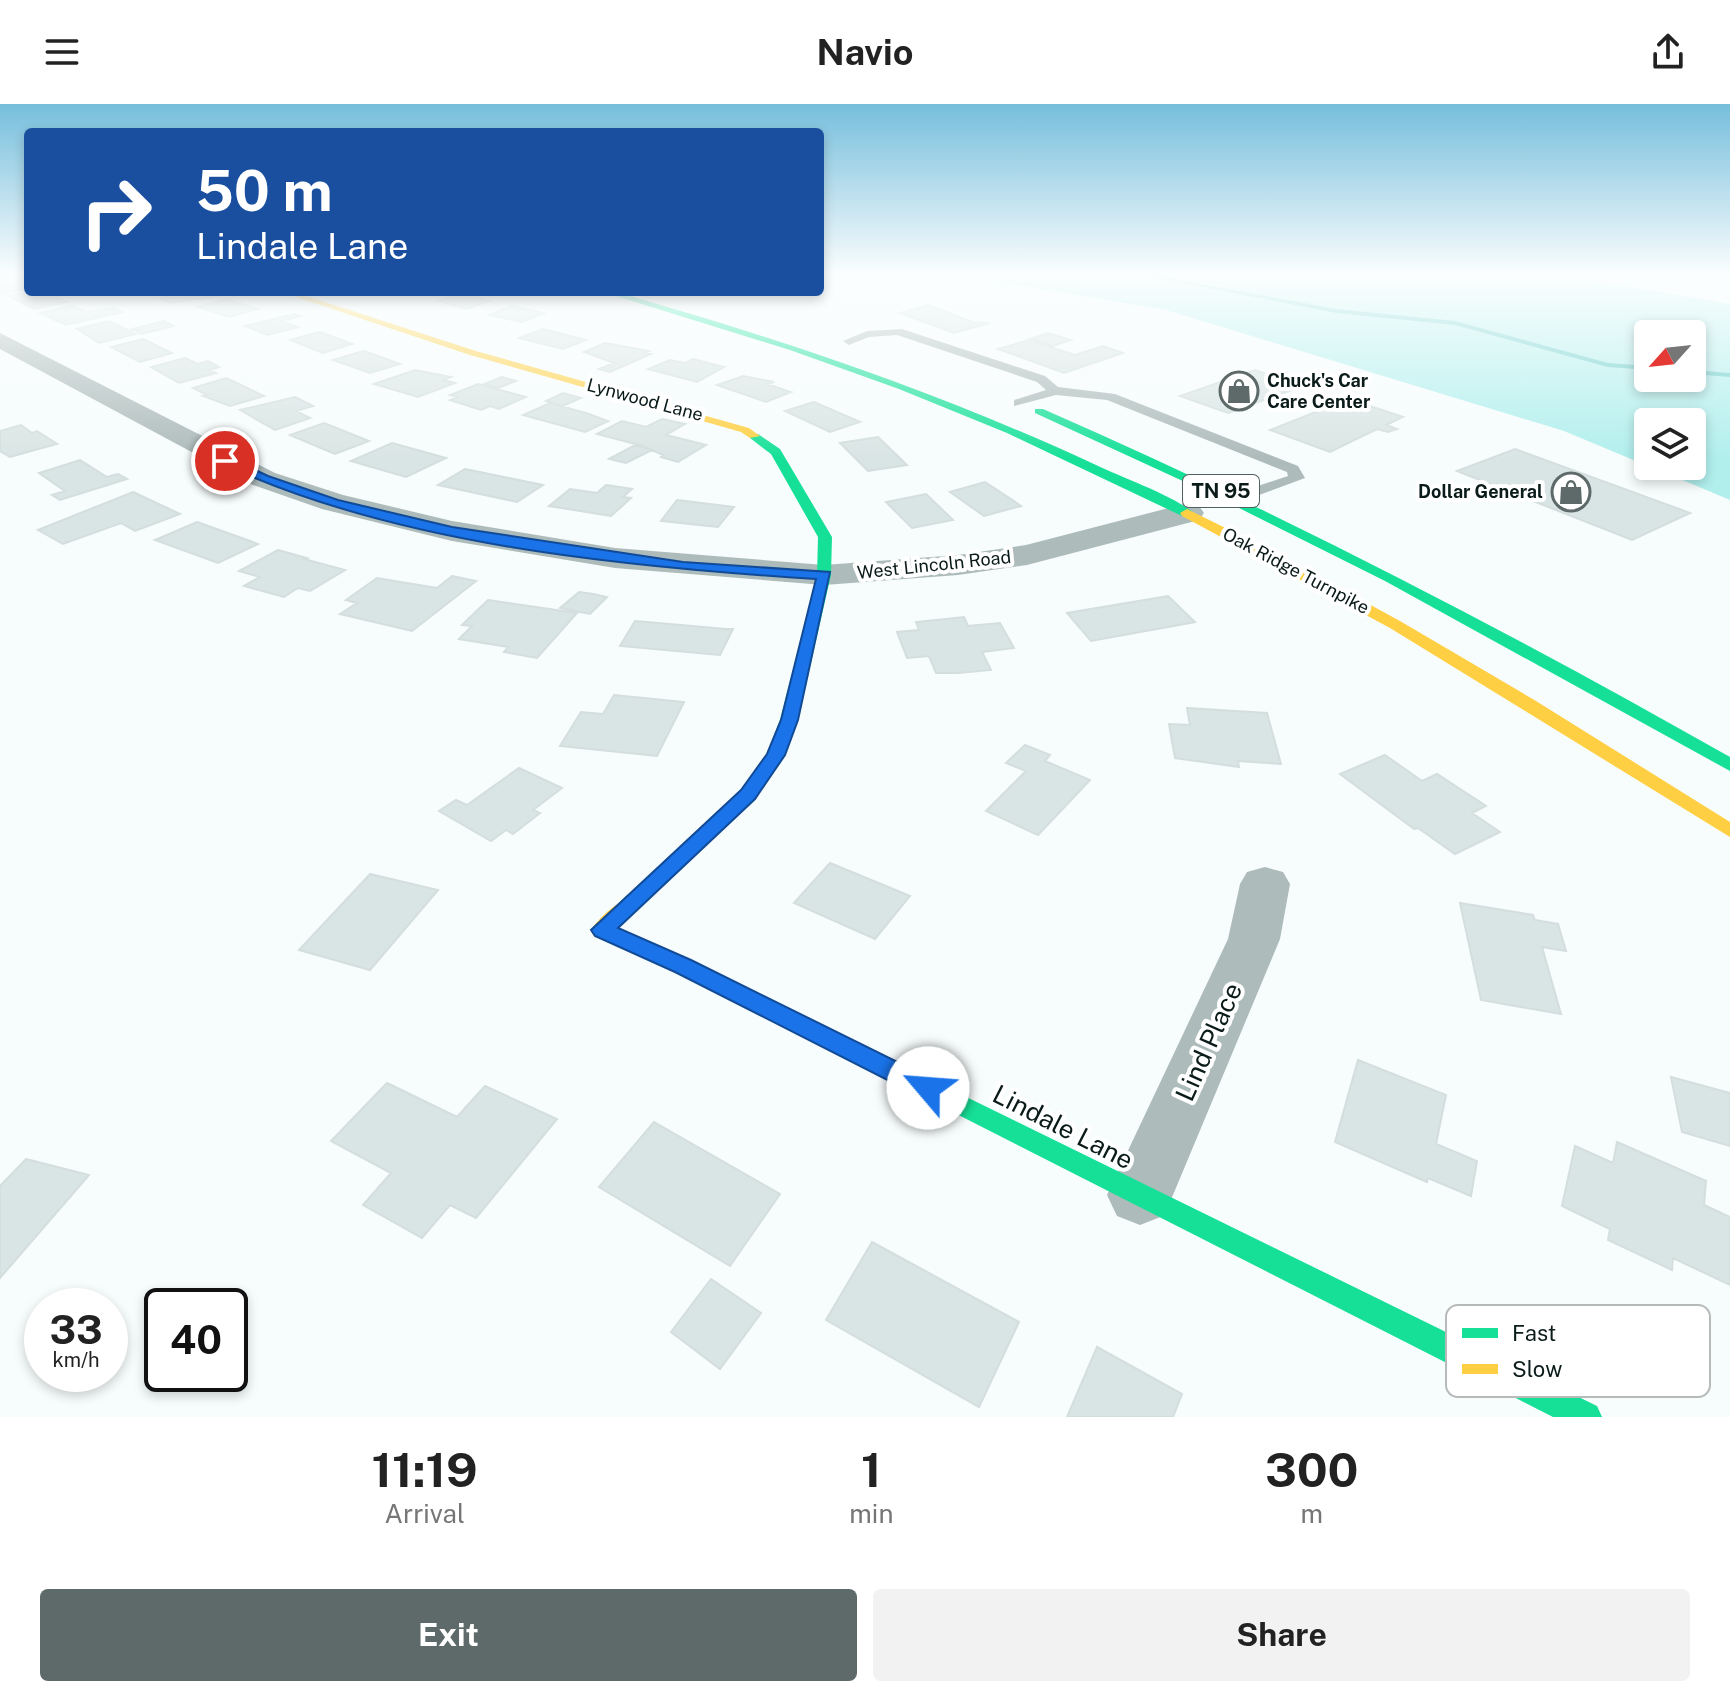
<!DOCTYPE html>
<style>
body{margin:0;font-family:"Public Sans",sans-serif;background:#f2f2f2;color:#222;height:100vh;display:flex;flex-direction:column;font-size:30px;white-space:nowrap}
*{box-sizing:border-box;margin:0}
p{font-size:26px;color:#767676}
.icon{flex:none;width:44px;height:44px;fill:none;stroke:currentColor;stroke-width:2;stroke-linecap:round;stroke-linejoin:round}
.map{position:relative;height:1313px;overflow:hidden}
.drawer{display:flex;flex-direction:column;background:#fff;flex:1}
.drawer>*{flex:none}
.banner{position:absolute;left:24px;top:24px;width:800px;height:168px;border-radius:8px;box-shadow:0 4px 12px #0003;background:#1a4fa0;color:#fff;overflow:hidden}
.needle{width:52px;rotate:243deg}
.controls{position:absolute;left:1634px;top:216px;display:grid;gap:16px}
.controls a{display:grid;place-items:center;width:72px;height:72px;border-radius:8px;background:#fff;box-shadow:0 4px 12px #0003;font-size:40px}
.speed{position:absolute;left:24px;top:1184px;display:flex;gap:16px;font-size:40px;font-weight:700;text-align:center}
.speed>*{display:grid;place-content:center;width:104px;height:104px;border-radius:50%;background:#fff;box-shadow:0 4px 12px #0003;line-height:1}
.speed small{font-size:20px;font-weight:400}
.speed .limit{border:4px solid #111;border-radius:12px;background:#fff;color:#111}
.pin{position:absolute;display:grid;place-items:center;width:68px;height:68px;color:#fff;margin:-34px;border:4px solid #fff;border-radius:50%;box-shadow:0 2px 8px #0007}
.me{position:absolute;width:88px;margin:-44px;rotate:297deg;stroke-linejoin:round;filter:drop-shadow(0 0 6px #0008)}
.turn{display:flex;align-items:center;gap:28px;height:168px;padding:0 40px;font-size:36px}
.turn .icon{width:104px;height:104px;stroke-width:2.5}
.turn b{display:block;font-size:56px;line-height:68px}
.eta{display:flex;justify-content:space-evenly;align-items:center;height:136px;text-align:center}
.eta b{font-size:48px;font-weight:700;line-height:56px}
.primary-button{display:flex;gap:16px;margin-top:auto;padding:16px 40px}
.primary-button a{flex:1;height:92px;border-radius:8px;background:#5d6a69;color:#fff;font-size:32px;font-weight:700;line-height:92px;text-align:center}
.primary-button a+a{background:#f2f2f2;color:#222}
header{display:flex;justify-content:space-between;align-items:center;height:104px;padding:0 40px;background:#fff;font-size:36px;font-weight:700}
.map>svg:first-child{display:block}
.green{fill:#b1efed;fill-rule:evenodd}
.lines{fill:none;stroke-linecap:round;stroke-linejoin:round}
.stream{fill:#6bcecb;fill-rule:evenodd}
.building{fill:#d9e5e4;stroke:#d3dedd;stroke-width:2}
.lane{fill:#adbbba;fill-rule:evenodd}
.street{fill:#adbbba;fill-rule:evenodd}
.fast{fill:#16e098;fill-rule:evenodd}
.slow{fill:#ffcf43;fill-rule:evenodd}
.route{fill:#1a73e8;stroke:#114b97;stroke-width:2}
.labels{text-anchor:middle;stroke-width:8;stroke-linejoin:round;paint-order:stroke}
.far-poi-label{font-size:18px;font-weight:bold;fill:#0a1b1a;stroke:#fff;text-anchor:start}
.far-street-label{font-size:18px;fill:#0a1b1a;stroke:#fff}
.shield{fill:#fff;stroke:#545f5f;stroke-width:2}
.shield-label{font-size:20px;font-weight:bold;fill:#0a1b1a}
.near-street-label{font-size:26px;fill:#0a1b1a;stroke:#fff}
.key{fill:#fff;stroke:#b6bbba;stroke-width:2}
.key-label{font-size:22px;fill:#0a1b1a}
</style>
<header><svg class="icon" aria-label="menu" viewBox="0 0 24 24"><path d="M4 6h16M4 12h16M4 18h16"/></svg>Navio<svg class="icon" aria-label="share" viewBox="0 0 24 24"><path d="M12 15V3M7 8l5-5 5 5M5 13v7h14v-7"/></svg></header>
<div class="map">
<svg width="1730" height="1313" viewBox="0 0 1730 1313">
<rect width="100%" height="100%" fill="#f7fcfc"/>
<path class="green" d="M957,171H1561L1730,200V396L1649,362H1692V318H1648V362L1564,327L1166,206ZM1648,230H1692V274H1648Z"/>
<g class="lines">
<path class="stream" d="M1141,171H1153L1336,205L1455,217L1608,259L1648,262V266L1608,263L1455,221L1336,209Z
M1692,266L1730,269V273L1692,270Z"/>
</g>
<path class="building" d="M11,172L18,176L28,174V179L23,180L28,184L0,190V174Z
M28,188H68L72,189L55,193L66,198L35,205L8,192Z
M162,188H207L216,192L171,199L160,195L171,192Z
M463,189L490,197L466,205L439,197Z
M226,195L231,197L258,205L229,213L197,203Z
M928,201L972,218L990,219L954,229L900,209Z
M71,202L87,208L115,204L122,208L66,221L40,209Z
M512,202L544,209L522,218L489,211Z
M294,210L300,212L282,217L298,223L267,231L245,222Z
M109,217L136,230L99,239L77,225Z
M164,217L174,222L142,230L132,225Z
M543,225L586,236L563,245L519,234Z
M319,228L323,229L352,240L323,249L290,236Z
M1048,229L1071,236L1053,242L1030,235Z
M143,235L172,249L140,258L111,243Z
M1029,236L1075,251L1103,242L1123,249L1064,269L998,245Z
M605,239L649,247L644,249L651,250L610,268L599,265L614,259L584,248Z
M363,247L367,248L400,260L370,269L333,256Z
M185,254L198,260L208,257L219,263L209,266L216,269L179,279L151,263Z
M693,255L724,263L697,278L648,265L670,256L685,259Z
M415,266L451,273L443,276L455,279L418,293L374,280Z
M1255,266L1303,282L1228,309L1180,292Z
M743,272L774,278L767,280L791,288L766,298L717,281Z
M502,273L516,277L498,284L484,280Z
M226,274L264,292L230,302L203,292L207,291L193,284Z
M478,280L526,293L499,305L490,302L481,306L450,296L457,293L450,291Z
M563,289L581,294L563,302L546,297Z
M295,293L313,302L296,307L310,314L275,326L240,306Z
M1343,293L1403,313L1386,321L1397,325L1388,328L1377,325L1330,348L1270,326L1331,302L1323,299Z
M814,298L860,318L830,328L785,307Z
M550,299L589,310L608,317L585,328L523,311Z
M662,315L685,320L666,331L706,341L678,358L661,353L663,351L643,342L597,330L622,317L646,323Z
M324,319L369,337L335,350L290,331Z
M21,321L32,329L37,327L57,340L10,353L0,347V327Z
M878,333L907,361L868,367L840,339Z
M392,339L446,354L406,373L351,357Z
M635,341L652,346L626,359L609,355Z
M1515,345L1690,409L1632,436L1457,367Z
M80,356L107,373L118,370L127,375L60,396L52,391L65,387L39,369Z
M465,365L543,381L517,398L438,381Z
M985,378L1014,397L1021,402L984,412L950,388Z
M606,381L632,385L623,393L631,394L611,412L549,402L570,385L597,389Z
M133,388L180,410L135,427L121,419L63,440L38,426Z
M926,390L953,416L912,424L886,398Z
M677,396L734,403L718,423L661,417Z
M197,418L250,437L258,440L218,459L155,436Z
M278,446L307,454L304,455L345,466L310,487L298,484L284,493L244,482L260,473L239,467Z
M452,472L476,477L412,527L340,510L357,499L346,496L377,474L437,484Z
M579,488L593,490L607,493L590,510L560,504Z
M1168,492L1195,518L1091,537L1067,509Z
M488,496L577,509L537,554L504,548L508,543L459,535L472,522L462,521Z
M964,513L968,522L1000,519L1014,544L982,548L991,566L958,569H936L929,552L907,554L897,528L919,526L916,518Z
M635,517L726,525H733L720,551L620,542Z
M614,591L684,598L657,652L560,642L581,608L603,610Z
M1187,604L1267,609L1281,660L1238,657L1239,663L1175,654L1169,620L1190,621Z
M1025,641L1050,651L1045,657L1090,676L1038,731L986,707L1026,667L1006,659Z
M1385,651L1422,677L1437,670L1486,702L1472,709L1500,728L1455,750L1418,724L1414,725L1340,670Z
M519,664L562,684L533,706L540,709L513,730L506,726L491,737L439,707L456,696L467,701Z
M830,759L910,792L875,835L794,799Z
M370,770L438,786L370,866L299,846Z
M1460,799L1533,811L1535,816L1558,820L1566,847L1542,843L1561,910L1481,896Z
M1358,956L1446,991L1436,1040L1477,1057L1471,1092L1428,1074L1427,1078L1335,1038Z
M1671,973L1730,989V1042L1682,1028Z
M387,979L457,1013L485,982L557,1015L476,1114L450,1101L422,1134L363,1101L391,1069L331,1037Z
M654,1018L780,1090L730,1162L599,1083Z
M1617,1038L1706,1077L1704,1101L1730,1113V1181L1673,1154L1672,1166L1608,1136L1610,1125L1562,1102L1575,1042L1613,1059Z
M26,1055L89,1071L0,1174V1082Z
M872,1138L1019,1218L979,1303L826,1216Z
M711,1175L761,1209L720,1265L671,1228Z
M1097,1243L1182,1290L1173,1313H1067Z"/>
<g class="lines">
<path class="lane" d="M902,225L1045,272L1058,283L1115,290L1298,362L1305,374L1243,397H1231V391L1288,372L1287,368L1107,296L1056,291L1014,302V296L1046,286L1037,278L897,231L869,233L849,241L843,237L867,227Z"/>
<path class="street" d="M0,229L275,369L343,391L452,417L615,444L824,461L958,451L1026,441L1188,399L1199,402L1204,409L1199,416L1027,461L958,471L824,481L615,464L452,437L322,405L253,381L0,245Z
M1265,763L1283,768L1290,780L1280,835L1173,1091L1163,1112L1140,1121L1117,1112L1107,1091L1228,835L1240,780L1247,768Z"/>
<path class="fast" d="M603,188H616C781,235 941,289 1096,361C1121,373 1174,392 1194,409L1182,412L1007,329L899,285L790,246Z
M1035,305H1043C1279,408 1506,526 1730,653V667L1385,477L1211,390L1035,309Z
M750,330H758L780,345L832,433L831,471L798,616L785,651L755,694L635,807H621L618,802L621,797L741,686L767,650L780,616L817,471L818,433L771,350L750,334Z
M942,981L1597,1302L1602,1313H1553L933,998L930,991L933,984Z"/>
<path class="slow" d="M281,188H294L476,247L749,324L760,332L750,334L741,328L470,251Z
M1187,405L1262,442L1400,517L1536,597L1730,718V733L1390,524L1182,412L1180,409Z
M628,795L635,797L638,802L618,824L691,856L951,984L954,991L951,998L942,1001L933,998L675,868L594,832L591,826C599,814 615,799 628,795Z"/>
</g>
<linearGradient id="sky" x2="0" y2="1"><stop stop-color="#76bedc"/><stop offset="0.48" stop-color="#fbfefe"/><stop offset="1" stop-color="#fbfefe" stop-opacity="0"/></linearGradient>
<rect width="1730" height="355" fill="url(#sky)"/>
<path class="route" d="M221,354H230L268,372L338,396L452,423L683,458L830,468L798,616L785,651L755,695L618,824L691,856L936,977L940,984L936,992L928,995L919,992L675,868L595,832L591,826L741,686L767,650L781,616L816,475C626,463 394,441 221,359Z"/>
<defs>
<g id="shop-ring" transform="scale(2)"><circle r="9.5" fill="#fff" stroke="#5d6a69" stroke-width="1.5"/><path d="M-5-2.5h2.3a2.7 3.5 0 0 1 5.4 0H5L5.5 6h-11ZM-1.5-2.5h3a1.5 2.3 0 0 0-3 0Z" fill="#5d6a69"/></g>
</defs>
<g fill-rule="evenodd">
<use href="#shop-ring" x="1239" y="287"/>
<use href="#shop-ring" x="1571" y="388"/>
</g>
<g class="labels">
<g class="far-poi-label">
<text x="1267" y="283">Chuck's Car<tspan x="1267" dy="21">Care Center</tspan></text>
<text x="1543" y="394" text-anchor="end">Dollar General</text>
</g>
<g class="far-street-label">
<text transform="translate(645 296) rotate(15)" y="6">Lynwood Lane</text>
<text transform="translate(934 461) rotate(-6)" y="6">West Lincoln Road</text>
<text transform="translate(1296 467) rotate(28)" y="6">Oak Ridge Turnpike</text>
</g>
<rect class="shield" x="1183" y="371" width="76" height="32" rx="6"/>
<g class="shield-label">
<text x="1221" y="394">TN 95</text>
</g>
<g class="near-street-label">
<text transform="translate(1209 938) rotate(-66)" y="9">Lind Place</text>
<text transform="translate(1063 1023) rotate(27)" y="9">Lindale Lane</text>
</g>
</g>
<rect x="1446" y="1201" width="264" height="92" rx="12" class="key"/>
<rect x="1462" y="1224" width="36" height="10" fill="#16e098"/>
<rect x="1462" y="1260" width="36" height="10" fill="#ffcf43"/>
<g class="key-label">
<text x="1512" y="1237">Fast</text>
<text x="1512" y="1273">Slow</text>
</g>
</svg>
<div class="controls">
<a><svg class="needle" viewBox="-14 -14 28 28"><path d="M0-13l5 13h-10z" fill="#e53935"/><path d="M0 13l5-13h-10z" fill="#767676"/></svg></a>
<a><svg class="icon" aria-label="layers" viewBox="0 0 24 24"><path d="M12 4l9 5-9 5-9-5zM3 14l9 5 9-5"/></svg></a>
</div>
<div class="speed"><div>33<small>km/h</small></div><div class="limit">40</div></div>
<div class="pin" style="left:225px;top:357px;background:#d93025"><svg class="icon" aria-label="arrive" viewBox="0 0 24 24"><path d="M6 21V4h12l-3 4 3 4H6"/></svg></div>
<svg class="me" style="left:928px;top:984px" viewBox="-20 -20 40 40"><circle r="19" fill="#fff"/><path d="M0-13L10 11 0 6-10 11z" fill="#1a73e8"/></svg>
<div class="banner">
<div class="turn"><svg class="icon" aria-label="right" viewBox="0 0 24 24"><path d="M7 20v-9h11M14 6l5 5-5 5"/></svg><div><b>50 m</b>Lindale Lane</div></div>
</div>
</div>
<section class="drawer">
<div class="eta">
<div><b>11:19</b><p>Arrival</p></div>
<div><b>1</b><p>min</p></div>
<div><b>300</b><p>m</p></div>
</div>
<div class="primary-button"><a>Exit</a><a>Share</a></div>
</section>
